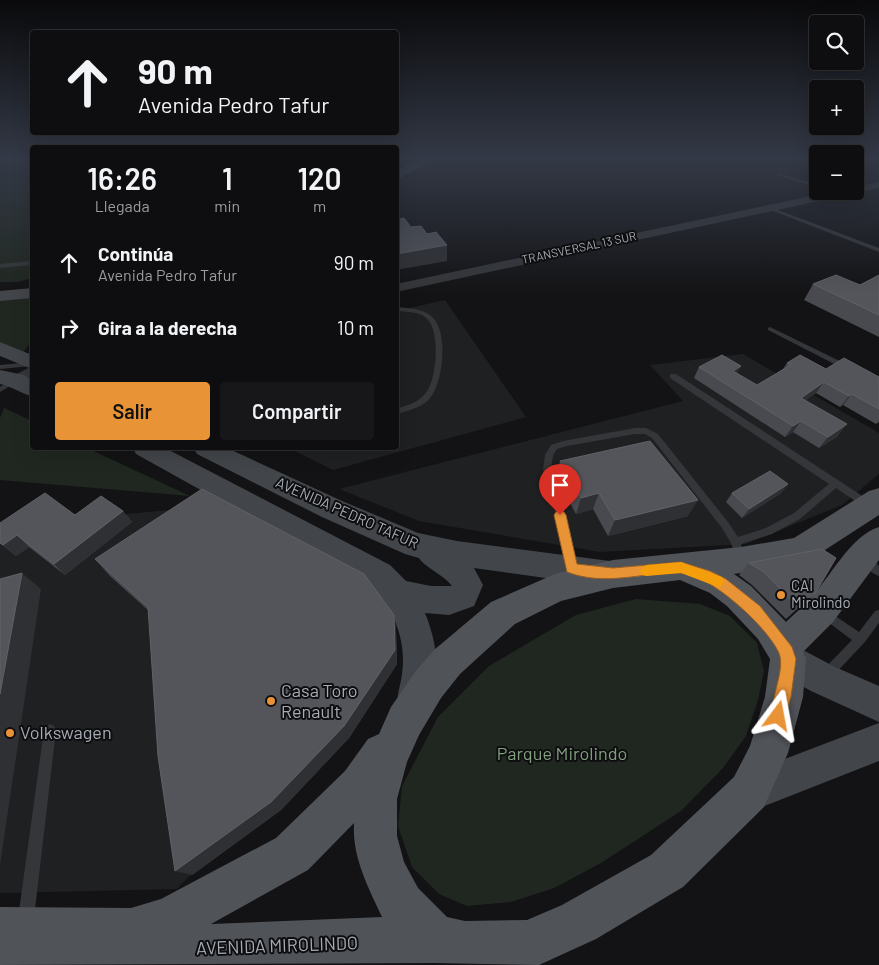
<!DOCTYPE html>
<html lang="es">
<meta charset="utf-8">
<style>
body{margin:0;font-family:Barlow,sans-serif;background:#171719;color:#f1f3f6;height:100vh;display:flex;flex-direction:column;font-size:19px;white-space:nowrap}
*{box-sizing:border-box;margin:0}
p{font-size:16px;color:#9b9c9f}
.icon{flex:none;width:28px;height:28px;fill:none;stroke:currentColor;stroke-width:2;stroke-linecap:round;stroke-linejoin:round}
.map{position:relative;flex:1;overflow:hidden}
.panel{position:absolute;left:30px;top:145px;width:369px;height:305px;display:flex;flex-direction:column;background:#0e0e10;border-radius:5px;box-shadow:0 5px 20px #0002,0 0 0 1px #2e2e30}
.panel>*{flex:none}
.banner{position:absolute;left:30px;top:30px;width:369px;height:105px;border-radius:5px;box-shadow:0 5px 20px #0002,0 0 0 1px #2e2e30;background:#0e0e10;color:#f1f3f6;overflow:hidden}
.buttons{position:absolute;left:809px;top:15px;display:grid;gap:10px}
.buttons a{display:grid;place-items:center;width:55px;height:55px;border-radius:5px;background:#0e0e10;box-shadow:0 5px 20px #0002,0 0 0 1px #2e2e30;font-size:25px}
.pin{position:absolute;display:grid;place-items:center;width:42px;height:42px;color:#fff;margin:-51px -21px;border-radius:50% 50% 50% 0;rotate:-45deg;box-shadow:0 0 5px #0007}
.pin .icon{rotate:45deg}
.me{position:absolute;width:55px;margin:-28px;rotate:13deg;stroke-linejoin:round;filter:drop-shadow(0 0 4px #0008)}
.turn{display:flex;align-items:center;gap:18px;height:105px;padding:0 25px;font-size:22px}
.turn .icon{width:65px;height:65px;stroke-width:2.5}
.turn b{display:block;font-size:35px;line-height:42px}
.eta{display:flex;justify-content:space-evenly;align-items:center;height:85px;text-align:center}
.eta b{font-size:30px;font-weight:600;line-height:35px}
.button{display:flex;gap:10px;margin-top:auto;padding:10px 25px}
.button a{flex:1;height:58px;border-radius:5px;background:#e99337;color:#111;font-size:20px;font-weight:600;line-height:58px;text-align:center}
.button a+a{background:#171719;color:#f1f3f6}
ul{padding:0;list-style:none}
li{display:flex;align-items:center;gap:15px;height:65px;padding:0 25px}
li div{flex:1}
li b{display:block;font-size:19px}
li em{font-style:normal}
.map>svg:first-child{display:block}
.built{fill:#1f2022}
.green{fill:#202720}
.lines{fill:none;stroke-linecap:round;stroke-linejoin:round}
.lane{fill:#343639;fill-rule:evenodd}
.street{fill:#343639;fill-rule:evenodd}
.secondary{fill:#424549;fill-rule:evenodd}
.primary{fill:#505358;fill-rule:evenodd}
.wall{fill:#494a50}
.shaded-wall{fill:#2f3034}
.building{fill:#53555a;stroke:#606268}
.route{fill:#e99337;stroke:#976024}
.slow{fill:#f59e0b}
.poi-dot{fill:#e99337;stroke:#0e0e10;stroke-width:2}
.labels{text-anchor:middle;stroke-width:4;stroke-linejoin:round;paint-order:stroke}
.far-street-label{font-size:12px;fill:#a5acb4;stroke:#0e0e10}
.street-label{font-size:15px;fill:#a5acb4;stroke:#0e0e10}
.poi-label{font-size:15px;fill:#a5acb4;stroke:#0e0e10;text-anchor:start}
.near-poi-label{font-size:18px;fill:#a5acb4;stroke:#0e0e10;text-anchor:start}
.near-park-label{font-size:18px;fill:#809f7d;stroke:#0e0e10}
.near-street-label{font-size:18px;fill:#a5acb4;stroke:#0e0e10}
</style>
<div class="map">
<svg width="879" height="965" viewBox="0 0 879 965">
<rect width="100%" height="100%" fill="#131315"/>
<path class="built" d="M445,300L526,417L333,470L289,448H396V311Z
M743,354L879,433V474L842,505L746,544L600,552L419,521L339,489L683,401L650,365Z
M212,506L397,664L177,889L0,893V526Z"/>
<path class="green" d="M0,159H32V278L17,282H0Z
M32,296V340L23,353L0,342V298Z
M4,408L32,421V448H87L190,496L0,480V418Z
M636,599L700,604L730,616L757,643L764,671L758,700L746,736L723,768L681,811L601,863L554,888L511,902L467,906L439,894L412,867L398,826L402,786L438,717L489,666L576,615Z"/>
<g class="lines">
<path class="lane" d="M778,173L818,185V188L777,175Z
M770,207L879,248V252L768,209V208Z
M32,261V265L0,268V264Z
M396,307C407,308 420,308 430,315C449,328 444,381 430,398C423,407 408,411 396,414V409C405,406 417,403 424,395C437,383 440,335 429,321C422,311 407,312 396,311Z
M770,327L850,366L852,368L848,370H846L768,330V328Z
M32,362V366L0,369V365Z
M670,374H676L870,501L872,504L870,507H864L836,488L800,519L772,534L741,544L745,558L743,561L740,562L737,561L731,543L722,528L652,438L645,434H635L567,446L557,449L553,455L551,470L570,530L576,566L575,569L571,570L567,569L560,530L543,470L545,455L551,445L563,441L635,428H646L658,434L728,522L738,537L766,528L794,513L829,484L670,378Z
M13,378H19L20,380L0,392V387Z
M866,556L870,557L879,566V576C872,574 864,566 861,560L862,557Z
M825,609L859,632L875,611L879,610V623L864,643L830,679L826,681L822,679L820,675L822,671L852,640L821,617L820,614L821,611Z
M50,724L54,726L56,730L34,918L31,923L26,926L21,923L18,918L44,730L46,726Z"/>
<path class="street" d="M879,182V188L396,292V284L835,191H855V187Z
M32,366V377L21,383H11L8,380L11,377Z"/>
<path class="secondary" d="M419,159H435L396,180V171Z
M32,288V298L0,301V291Z
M0,342L32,355V369L0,356Z
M0,370L24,375L32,380V396C21,394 12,386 0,384Z
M133,448H165L390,565L406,581L431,586H452C444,575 423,566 419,558L405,554L322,517L197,454L194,448H227L342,501L418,533L457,541L610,561L621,565L625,574L621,583L610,587L474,568L483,585L474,606L449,615L425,613C439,647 441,681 427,715L414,720L401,715C394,697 400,691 402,674C407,639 393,607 368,583L136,454Z
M788,642L835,667L879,686V722L811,691L776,671L771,659L776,647Z
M879,723V761L749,812L735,806L729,792L735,778Z"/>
<path class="primary" d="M879,488V515L811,559L800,563L734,574L751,586L786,622C794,614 802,608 809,600C830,578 850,536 879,527V560L833,622L803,652L806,659L803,697L788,753L764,807L683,887L596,939L539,965L434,963L0,965V907L131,908L161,899L276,838L345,771L368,739L379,734L391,707L415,672L434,650L491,602L555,574L613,560L741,547L794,538L869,491ZM680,580L710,593L727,606L758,639L770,659L765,697L750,746L734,777L651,855L562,905L527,920L465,921L447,917L418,888L404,862L397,836V799L407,762L419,735L441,698L460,674L515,624L561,601L613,588ZM354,823C352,857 368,887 382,917L211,924L308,870Z"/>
</g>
<path class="wall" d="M879,275V337L804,300L813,284L860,285Z
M787,363L879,377V422L876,424L843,405L840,407L816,393L805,400L838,436L819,448L793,432L785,437L694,378L699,367L757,385L783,369Z
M560,461L688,516L608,536L593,509L576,514L556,477Z
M788,484L781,493L742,518L726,502L732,493Z
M123,511L132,522L65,575L29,547L16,556L0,543L75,515Z
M95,559L394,615L396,630L397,664L349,738L281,810L192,875L148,610L110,576Z
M749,563L816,592L786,619L752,585L739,575Z"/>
<path class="shaded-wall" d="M447,245V261L396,270V254Z
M741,366L735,377L733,371Z
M824,382L816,393L793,409L801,398Z
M852,394L843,405L840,407L849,396Z
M801,421L793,432L785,437L793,426Z
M847,424L838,436L819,448L828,437Z
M788,484L781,493L742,518L749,509Z
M599,493L593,509L576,514L581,498Z
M698,500L688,516L608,536L615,520Z
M123,511L132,522L65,575L54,564Z
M17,535L29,547L16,556L3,545Z
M22,573L41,589L0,865V694Z
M394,615L396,630L397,664L349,738L281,810L192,875L175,871Z"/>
<path class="building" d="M396,214L400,219L404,218L411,227L421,226L427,234L436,232L447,245L396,254Z
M836,275L860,285L879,275V315L813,284Z
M722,355L741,366L733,371L757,385L791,365L787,363L800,355L826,369L844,358L879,377V409L852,394L849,396L824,382L801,398L847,424L828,437L801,421L793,426L699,367Z
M650,441L698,500L615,520L599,493L581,498L560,461Z
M770,471L788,484L749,509L732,493Z
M202,489L364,574L394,615L395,650L344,726L271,802L175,871L158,756L148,607L95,559Z
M45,493L75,515L101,496L123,511L54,564L17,535L3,545L0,543V523Z
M822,549L836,558L816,592L799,608L764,572L749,563Z
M22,573L0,694V579Z"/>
<linearGradient id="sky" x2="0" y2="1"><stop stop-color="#0a0a0c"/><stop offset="0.54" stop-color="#333946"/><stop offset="1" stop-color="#333946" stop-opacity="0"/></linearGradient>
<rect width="879" height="294" fill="url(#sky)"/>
<path class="route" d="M560,510L564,512L566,515L577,564L613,568L681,562L710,571L726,579L760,606L792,647L796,659L791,697L784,721L778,723L773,721C766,705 788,669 778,651C765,625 710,574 680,573C641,572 606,587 567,572L554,515L556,512Z"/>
<path class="slow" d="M681,562L722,577L724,581L722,586L718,587L681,573L647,576L642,575L640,571L642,567L647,565Z"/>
<g class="poi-dot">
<circle cx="781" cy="595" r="5"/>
<circle cx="271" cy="701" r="5"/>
<circle cx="10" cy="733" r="5"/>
</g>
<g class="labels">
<g class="far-street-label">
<text transform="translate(579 248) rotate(-12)" y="4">TRANSVERSAL 13 SUR</text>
</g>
<g class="street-label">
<text transform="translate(347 513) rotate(24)" y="5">AVENIDA PEDRO TAFUR</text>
</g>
<g class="poi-label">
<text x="791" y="591">CAI<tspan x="791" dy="17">Mirolindo</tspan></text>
</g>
<g class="near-poi-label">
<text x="281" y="697">Casa Toro<tspan x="281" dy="21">Renault</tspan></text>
<text x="20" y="739">Volkswagen</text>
</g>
<g class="near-park-label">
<text x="562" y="760">Parque Mirolindo</text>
</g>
<g class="near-street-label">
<text transform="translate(277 946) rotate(-2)" y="6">AVENIDA MIROLINDO</text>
</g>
</g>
</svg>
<div class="buttons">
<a><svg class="icon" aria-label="search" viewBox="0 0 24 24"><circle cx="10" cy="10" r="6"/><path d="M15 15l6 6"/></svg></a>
<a>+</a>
<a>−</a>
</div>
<div class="pin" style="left:560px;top:515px;background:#d93025"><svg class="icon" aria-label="arrive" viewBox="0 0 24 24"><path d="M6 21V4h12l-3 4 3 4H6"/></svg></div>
<svg class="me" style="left:778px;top:716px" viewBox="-20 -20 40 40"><path d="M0-17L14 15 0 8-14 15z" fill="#e99337" stroke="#fff" stroke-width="4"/></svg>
<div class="banner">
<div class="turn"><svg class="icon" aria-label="ahead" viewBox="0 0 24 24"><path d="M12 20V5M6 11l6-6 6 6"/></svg><div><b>90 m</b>Avenida Pedro Tafur</div></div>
</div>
<section class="panel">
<div class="eta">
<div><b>16:26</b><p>Llegada</p></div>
<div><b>1</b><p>min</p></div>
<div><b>120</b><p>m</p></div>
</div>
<ul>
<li><svg class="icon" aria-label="ahead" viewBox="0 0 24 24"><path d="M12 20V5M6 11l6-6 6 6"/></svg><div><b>Continúa</b><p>Avenida Pedro Tafur</p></div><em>90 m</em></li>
<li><svg class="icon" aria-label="right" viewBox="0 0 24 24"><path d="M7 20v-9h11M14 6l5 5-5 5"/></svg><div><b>Gira a la derecha</b></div><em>10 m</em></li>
</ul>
<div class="button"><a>Salir</a><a>Compartir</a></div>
</section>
</div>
